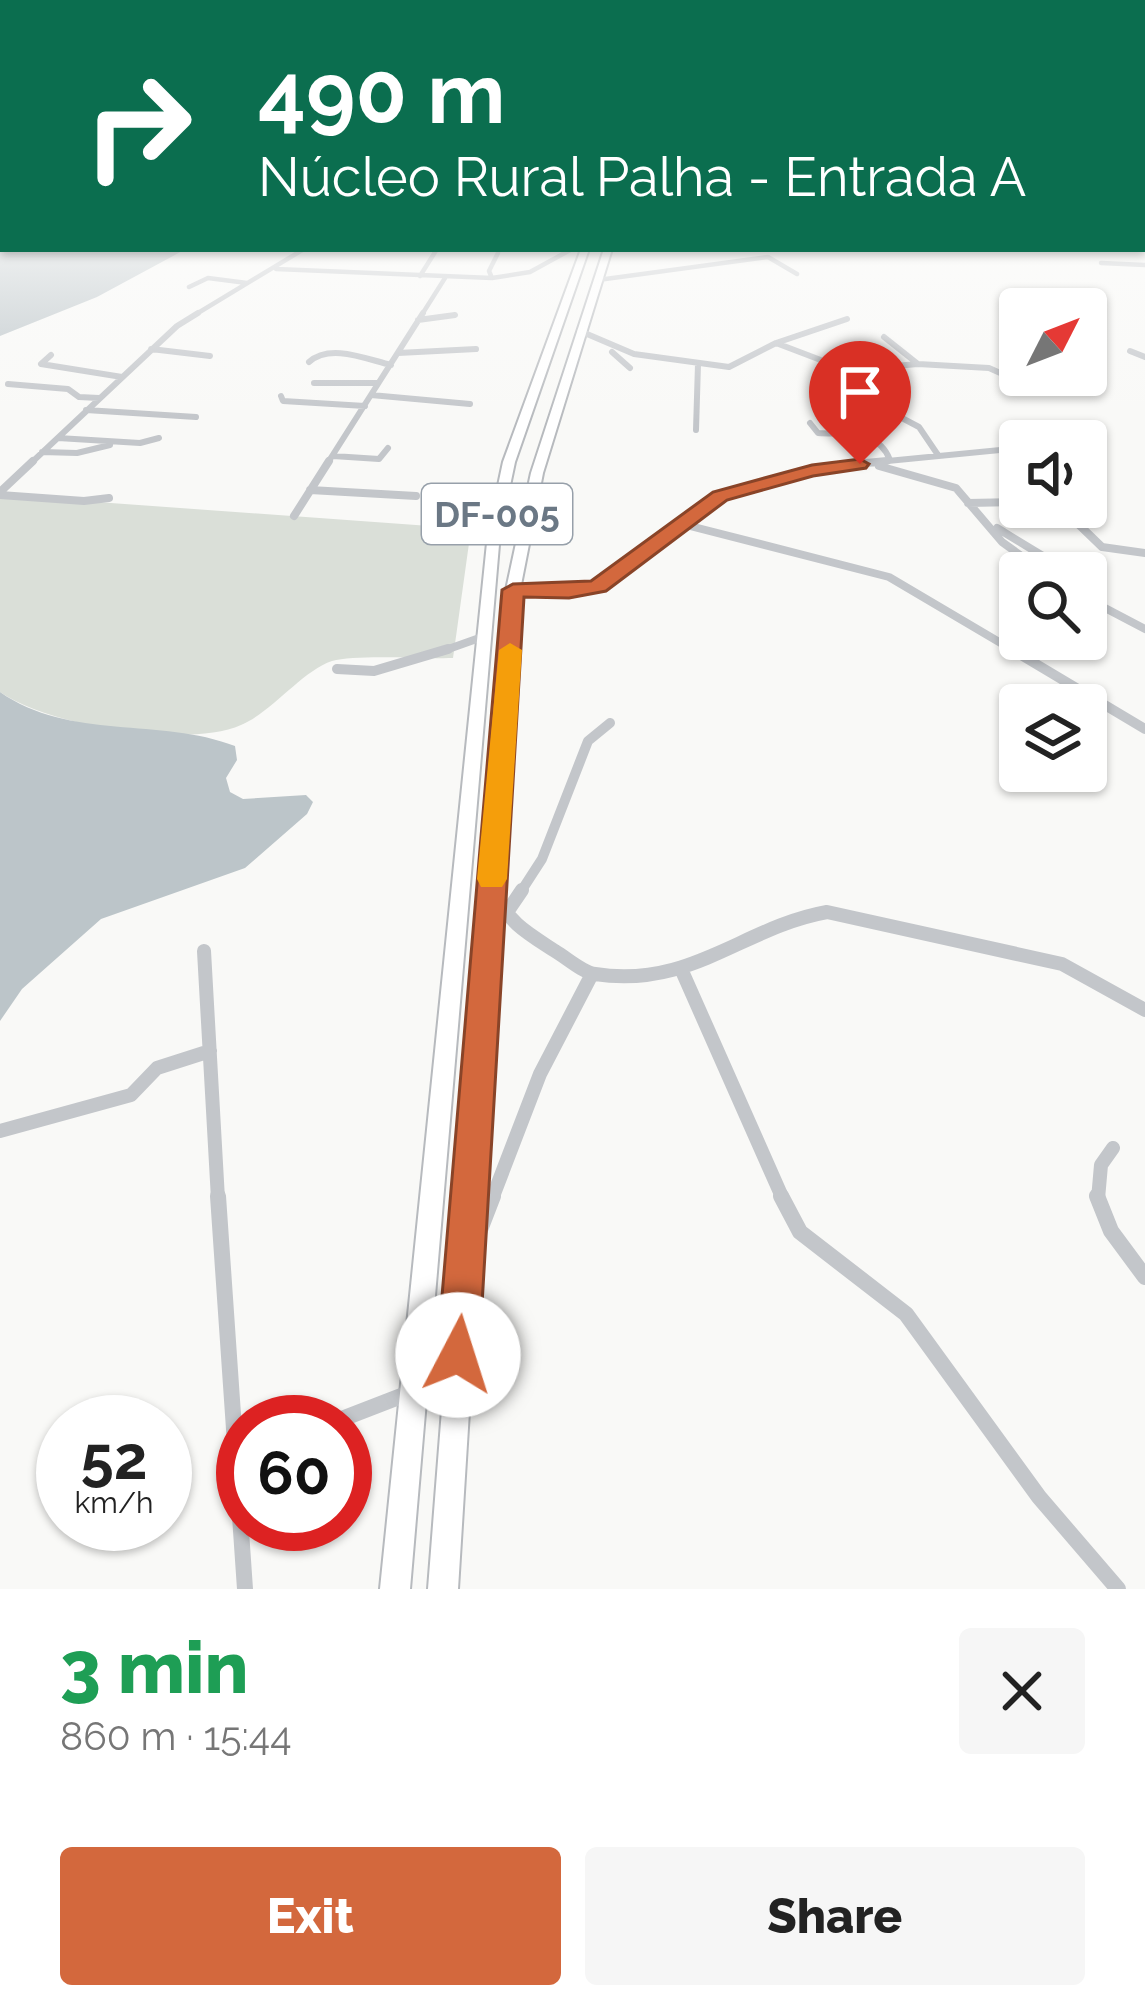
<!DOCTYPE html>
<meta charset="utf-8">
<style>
body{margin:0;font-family:Raleway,sans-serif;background:#f6f6f6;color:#222;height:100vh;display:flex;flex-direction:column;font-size:45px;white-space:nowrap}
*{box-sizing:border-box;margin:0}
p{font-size:39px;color:#767676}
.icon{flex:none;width:66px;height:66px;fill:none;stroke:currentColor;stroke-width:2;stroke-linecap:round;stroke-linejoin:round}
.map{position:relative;height:1589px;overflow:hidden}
.details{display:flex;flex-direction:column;background:#fff;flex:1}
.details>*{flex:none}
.top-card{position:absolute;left:0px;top:0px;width:1146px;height:252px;box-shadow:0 3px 9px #0004;background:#0b6e4f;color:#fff;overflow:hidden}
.needle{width:78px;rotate:48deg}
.buttons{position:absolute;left:999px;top:288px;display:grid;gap:24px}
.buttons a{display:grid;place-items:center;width:108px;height:108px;border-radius:12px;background:#fff;box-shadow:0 3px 9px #0004;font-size:60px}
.speed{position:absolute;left:36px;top:1395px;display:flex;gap:24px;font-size:60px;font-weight:700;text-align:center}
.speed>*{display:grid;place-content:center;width:156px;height:156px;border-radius:50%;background:#fff;box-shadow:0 3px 9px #0004;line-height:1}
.speed small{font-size:30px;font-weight:400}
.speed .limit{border:18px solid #d22;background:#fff;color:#111}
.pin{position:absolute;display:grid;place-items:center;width:102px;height:102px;color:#fff;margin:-123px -51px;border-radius:50% 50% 50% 0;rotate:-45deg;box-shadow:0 0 12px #0007}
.pin .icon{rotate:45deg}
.me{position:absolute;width:132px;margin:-66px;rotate:5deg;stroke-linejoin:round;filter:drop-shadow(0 0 9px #0008)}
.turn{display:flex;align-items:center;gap:42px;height:252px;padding:0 60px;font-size:54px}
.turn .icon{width:156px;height:156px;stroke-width:2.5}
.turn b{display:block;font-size:84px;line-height:102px}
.round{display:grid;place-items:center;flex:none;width:126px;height:126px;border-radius:12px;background:#f6f6f6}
.summary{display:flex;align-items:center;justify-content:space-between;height:204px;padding:0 60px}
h1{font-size:72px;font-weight:800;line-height:90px;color:#1e9e55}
.button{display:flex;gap:24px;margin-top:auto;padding:24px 60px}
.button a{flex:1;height:138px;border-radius:12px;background:#d3683d;color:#fff;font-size:48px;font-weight:800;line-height:138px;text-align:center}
.button a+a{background:#f6f6f6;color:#222}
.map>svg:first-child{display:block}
.green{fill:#dadfd8}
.water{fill:#bcc5c9}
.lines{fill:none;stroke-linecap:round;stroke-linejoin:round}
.primary-casing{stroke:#b7babe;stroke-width:4}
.street-far5{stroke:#c3c6ca;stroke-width:4.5}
.street-far4{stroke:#c3c6ca;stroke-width:6}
.street-far3{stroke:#c3c6ca;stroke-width:8}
.street-far2{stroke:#c3c6ca;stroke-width:10}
.street-far1{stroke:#c3c6ca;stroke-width:14}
.street{stroke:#c3c6ca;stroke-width:16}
.primary{fill:#fff;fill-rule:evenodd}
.route{fill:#d3683d;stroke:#894428;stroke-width:3}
.slow{fill:#f59e0b}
.labels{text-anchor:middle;stroke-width:12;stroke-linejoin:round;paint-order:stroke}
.shield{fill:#fff;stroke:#97a0aa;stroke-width:3}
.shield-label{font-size:36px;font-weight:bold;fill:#6b7885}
</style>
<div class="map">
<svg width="1145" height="1589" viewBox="0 0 1145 1589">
<rect width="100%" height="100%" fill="#f9f9f7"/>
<path class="green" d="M0,495L471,529L453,658C424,659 356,654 332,661C302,671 272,712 241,725C187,749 49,726 0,692Z"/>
<path class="water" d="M0,199L3,249H186L97,297L0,336Z
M0,692C70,741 160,717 235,746L237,760L226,778L230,792L243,799L306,795L313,802L307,814L245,868L101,919L22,989L0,1021Z"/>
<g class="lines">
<g class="primary-casing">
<path id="primary" d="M581,249H589L515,462L500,533L410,1589H380L488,533L503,462Z
M604,249H612L543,473L520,590L458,1589H428L506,590L531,473Z"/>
</g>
<path class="street-far5" d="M1101,263L1145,265
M276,269L492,278L530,272L572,249
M420,276L437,249
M492,278L489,271L498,253
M598,280L768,257L797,274
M189,287L208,278L247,283
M193,316L304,249
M421,316L445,278
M447,316L455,315"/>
<path class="street-far4" d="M418,320L455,315
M580,331L634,354L729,367L776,343L847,370L918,364L884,337
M776,343L847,319
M151,349L210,356
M1130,351L1145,357
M612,352L630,368
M398,353L476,349
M51,355L41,364L122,377
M309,362C330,343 366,359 391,365
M918,364L989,368L1016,380
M850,371L903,393
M877,382L864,398L919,427L938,455
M314,383H378
M8,384L68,389L79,397L99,398
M371,395L470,404
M281,396L283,401L365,406
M86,410L196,417
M810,423L818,433C846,435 878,429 890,460
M696,430L698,364
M58,438L140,443L159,438
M1041,441L1079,424
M42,452L77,453L110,445
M333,456L379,459L388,448
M30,464L177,326L198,313
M327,464L423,313
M857,464L1020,448"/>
<path class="street-far3" d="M879,466L956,488L1002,542L1045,573
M310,490L416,496
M0,492L33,461
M0,495L84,501L109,498
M968,503L1020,502
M1044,507L1073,519L1102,547L1145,553
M294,516L329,461
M686,525L889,577L1016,652
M997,528L1056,564
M513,590L569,592L598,586L730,491L845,465L887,461
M1086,598L1145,629
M440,652L485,636"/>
<path class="street-far2" d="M1011,649L1145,729
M337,669L374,671L448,649
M520,893L542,859L588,741L610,723"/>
<path class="street-far1" d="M496,894C508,923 529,934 555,951C567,958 582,972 595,974C691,989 743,927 827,912L1062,964L1145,1010
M505,915L522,890
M204,951L218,1199
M682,971L783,1199
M0,1131L131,1095L157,1068L210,1051
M492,1199L540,1074L592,974
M1098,1199L1101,1165L1113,1148"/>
<path class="street" d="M218,1196L245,1589
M781,1196L800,1232L906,1314L1039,1497L1118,1589
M1097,1196L1111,1231L1145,1277
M476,1240L493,1196
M334,1422L409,1393"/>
<use href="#primary" class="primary"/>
</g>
<linearGradient id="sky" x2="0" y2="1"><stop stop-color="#96bbdc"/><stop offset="0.47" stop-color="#fcfcfb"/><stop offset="1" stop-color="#fcfcfb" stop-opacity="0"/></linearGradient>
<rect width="1145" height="421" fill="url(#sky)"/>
<path class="route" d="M860,459L869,464L866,468L813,476L727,500L606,591L569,598L524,597L479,1355L473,1370L458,1376L443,1370L437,1355L502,590L513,584L591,581L713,492L812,465Z"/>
<path class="slow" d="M510,643L522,650L507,879L502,887H481L477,879L499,650Z"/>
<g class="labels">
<rect class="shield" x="422" y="484" width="150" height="60" rx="9"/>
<g class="shield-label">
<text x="497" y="527">DF-005</text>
</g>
</g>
</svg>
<div class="buttons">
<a><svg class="needle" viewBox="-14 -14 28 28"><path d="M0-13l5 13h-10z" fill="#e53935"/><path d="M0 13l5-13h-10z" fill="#767676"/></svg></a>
<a><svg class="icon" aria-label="sound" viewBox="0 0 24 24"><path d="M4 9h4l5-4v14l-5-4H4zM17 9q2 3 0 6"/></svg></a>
<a><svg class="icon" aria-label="search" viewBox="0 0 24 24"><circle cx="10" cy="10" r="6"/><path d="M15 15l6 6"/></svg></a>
<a><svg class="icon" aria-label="layers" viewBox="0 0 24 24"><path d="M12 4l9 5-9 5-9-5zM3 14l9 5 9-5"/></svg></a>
</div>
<div class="speed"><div>52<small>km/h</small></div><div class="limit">60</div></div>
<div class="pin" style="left:860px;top:464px;background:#d93025"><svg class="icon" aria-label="arrive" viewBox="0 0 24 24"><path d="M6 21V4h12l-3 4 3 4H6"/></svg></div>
<svg class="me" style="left:458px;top:1355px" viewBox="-20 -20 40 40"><circle r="19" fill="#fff"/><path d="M0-13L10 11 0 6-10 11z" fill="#d3683d"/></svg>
<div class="top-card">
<div class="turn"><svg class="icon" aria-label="right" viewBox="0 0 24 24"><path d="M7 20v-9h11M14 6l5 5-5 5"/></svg><div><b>490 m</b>Núcleo Rural Palha - Entrada A</div></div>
</div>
</div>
<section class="details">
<div class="summary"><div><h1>3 min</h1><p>860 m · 15:44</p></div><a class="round"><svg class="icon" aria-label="close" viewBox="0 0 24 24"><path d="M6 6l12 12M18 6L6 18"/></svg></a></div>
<div class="button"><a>Exit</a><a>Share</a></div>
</section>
